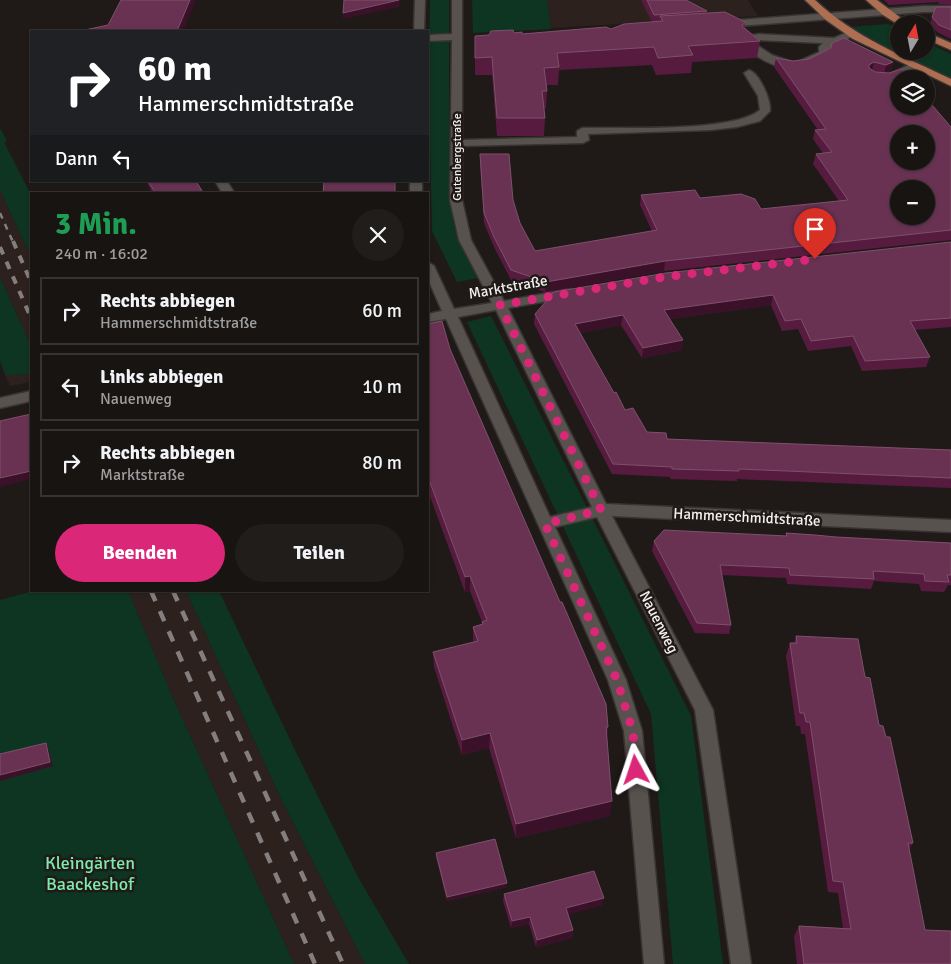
<!DOCTYPE html>
<html lang="de">
<meta charset="utf-8">
<style>
body{margin:0;font-family:Signika,sans-serif;background:#201d1b;color:#f1f3f6;height:100vh;display:flex;flex-direction:column;font-size:19px;white-space:nowrap}
*{box-sizing:border-box;margin:0}
p{font-size:16px;color:#9e9e9f}
.icon{flex:none;width:28px;height:28px;fill:none;stroke:currentColor;stroke-width:2;stroke-linecap:round;stroke-linejoin:round}
.map{position:relative;flex:1;overflow:hidden}
.panel{position:absolute;left:30px;top:192px;width:399px;height:400px;display:flex;flex-direction:column;background:#171412;border-radius:0px;box-shadow:0 1px 4px #0004,0 0 0 1px #363332}
.panel>*{flex:none}
.hud{position:absolute;left:30px;top:30px;width:399px;height:152px;border-radius:0px;box-shadow:0 1px 4px #0004,0 0 0 1px #363332;background:#202124;color:#fff;overflow:hidden}
.needle{width:32px;rotate:10deg}
.fabs{position:absolute;left:890px;top:15px;display:grid;gap:10px}
.fabs a{display:grid;place-items:center;width:45px;height:45px;border-radius:50%;background:#171412;box-shadow:0 1px 4px #0004,0 0 0 1px #363332;font-size:25px}
.pin{position:absolute;display:grid;place-items:center;width:42px;height:42px;color:#fff;margin:-51px -21px;border-radius:50% 50% 50% 0;rotate:-45deg;box-shadow:0 0 5px #0007}
.pin .icon{rotate:45deg}
.me{position:absolute;width:55px;margin:-28px;rotate:355deg;stroke-linejoin:round;filter:drop-shadow(0 0 4px #0008)}
.turn{display:flex;align-items:center;gap:18px;height:105px;padding:0 25px;font-size:22px}
.turn .icon{width:65px;height:65px;stroke-width:2.5}
.turn b{display:block;font-size:35px;line-height:42px}
.then{display:flex;align-items:center;height:48px;padding:0 25px;background:#0003;gap:10px;font-size:19px}
.round{display:grid;place-items:center;flex:none;width:52px;height:52px;border-radius:26px;background:#201d1b}
.head{display:flex;align-items:center;justify-content:space-between;height:85px;padding:0 25px}
h1{font-size:30px;font-weight:800;line-height:38px;color:#1e9e55}
.button{display:flex;gap:10px;margin-top:auto;padding:10px 25px}
.button a{flex:1;height:58px;border-radius:30px;background:#db2777;color:#fff;font-size:20px;font-weight:800;line-height:58px;text-align:center}
.button a+a{background:#201d1b;color:#f1f3f6}
ul{padding:0;list-style:none}
li{display:flex;align-items:center;gap:15px;height:68px;margin:0 10px 8px;padding:0 15px;border:2px solid #363332;border-radius:0px}
li div{flex:1}
li b{display:block;font-size:19px}
li em{font-style:normal}
.map>svg:first-child{display:block}
.built{fill:#2c211c}
.green{fill:#0e3521}
.lines{fill:none;stroke-linecap:round;stroke-linejoin:round}
.minor-casing{stroke:#383433;stroke-width:3}
.major-casing{stroke:#383433;stroke-width:3}
.minor{fill:#58524f;fill-rule:evenodd}
.major{fill:#ad6e51;fill-rule:evenodd}
.rail-far2{stroke:#847f7e;stroke-width:2.5;stroke-dasharray:6 6;stroke-linecap:butt}
.rail-far1{stroke:#847f7e;stroke-width:4;stroke-dasharray:8 8;stroke-linecap:butt}
.rail{stroke:#847f7e;stroke-width:4.5;stroke-dasharray:11 11;stroke-linecap:butt}
.wall{fill:#581b40}
.shaded-wall{fill:#3a1128}
.building{fill:#693253;stroke:#7e506b;fill-rule:evenodd}
.route{stroke:#db2777;stroke-width:9;stroke-dasharray:0 16.2}
.labels{text-anchor:middle;stroke-width:5;stroke-linejoin:round;paint-order:stroke}
.far-street-label{font-size:12px;fill:#f4f0ef;stroke:#1f1a18}
.street-label{font-size:15px;fill:#f4f0ef;stroke:#1f1a18}
.near-park-label{font-size:18px;fill:#7eeaac;stroke:#1f1a18}
</style>
<div class="map">
<svg width="951" height="964" viewBox="0 0 951 964">
<rect width="100%" height="100%" fill="#1f1a18"/>
<path class="built" d="M547,0H748L758,16L551,28Z
M0,190L31,257V346L0,277Z
M21,373L31,374V382L10,386L5,375Z
M128,591H186L282,801L365,964H294L173,698Z"/>
<path class="green" d="M430,0H449V195L455,231L478,278L457,282L432,231L429,92Z
M472,0H547L551,29L473,33Z
M888,24L899,29V51H926V42L951,54V79L869,38L850,27Z
M0,128L7,141L4,142L31,195V257L0,190Z
M0,277L31,346V374L5,375L0,361Z
M491,316L691,716L723,964H673L651,714L467,322Z
M34,591H128L173,698L294,964H0V600Z
M186,591H219L294,748L358,877L409,964H365L282,801Z"/>
<g class="lines">
<g class="minor-casing">
<path id="minor" d="M415,0H425L424,31H414Z
M452,0H462V140L577,137V131L582,128C621,127 732,133 760,110L758,96L744,73L749,70C760,74 771,100 770,111L760,121L737,127L711,130L588,134L589,140L583,143L462,146V200L471,240L504,301L570,289L576,293L570,297L508,308L606,504L951,520V532L612,516L713,710L751,964H731L695,710L597,517L555,527L626,680L642,731L664,964H644L624,731L608,680L446,319L428,322V314L442,311L428,279V262L434,266L454,309L492,303L459,240L450,200L452,40L428,41V35L452,34ZM496,310L592,507L550,517L458,317Z
M924,6H951V12H924L726,27L721,24L726,21Z
M850,31L855,34L853,36L828,49V55C818,60 809,67 798,68C780,72 752,56 741,42L747,36L759,34L834,38ZM759,40L823,43L819,47V52L795,63L772,55L752,42Z
M915,62L920,65L919,67L888,81L884,82L879,79Z
M215,181H227L235,194H223Z
M410,181H422V194H410Z
M31,391V401L0,408V398Z"/>
</g>
<g class="major-casing">
<path id="major" d="M805,0H815C854,37 903,56 951,79V86L853,39L826,20Z
M866,0H877L909,24L899,25L883,15Z
M926,32L951,43V50L926,39Z"/>
</g>
<use href="#minor" class="minor"/>
<use href="#major" class="major"/>
<path class="rail-far2" d="M0,213L13,242"/>
<path class="rail-far1" d="M13,241L31,282
M0,247L31,318"/>
<path class="rail" d="M151,591L315,964
M173,591L343,964"/>
</g>
<path class="wall" d="M641,0H686L707,11V13L745,22L744,27L760,41L757,58L692,62L691,73L656,75L652,65L559,70L558,85H546L547,91L546,108L544,109L545,118L544,136H497L492,75H475V36L514,33L522,34L611,29L652,22Z
M884,0H951V5L938,4L939,2L889,5Z
M951,7V39L937,32L930,24L932,17Z
M776,58L793,61L893,62L891,71L886,73L951,127V240L664,271L545,292L511,280L494,247L484,223L480,164V154L513,200L520,223L535,251L652,231L640,205L641,195L700,198L761,209L839,201L813,164L816,154L823,153L813,139L815,130H818L774,67Z
M146,181H196L204,194H153Z
M951,242V327L915,330L930,357L926,367L862,371L851,346L808,351L798,329L782,331L771,305L670,319L682,350L642,358L621,325L580,333L614,393L625,410L647,432L667,439L951,450V488L737,479V481L670,479V477L612,474L534,324L535,314Z
M428,324L450,349L608,727L607,736L610,816L516,838L489,748L462,755L434,667L433,652L473,642V627L482,624V622L470,591L465,592L428,491Z
M786,533L836,537L951,543V585H948L944,592L921,591L919,584L874,581L871,589L787,584L786,578L722,575L731,625L729,634L695,633L652,551L654,541L786,536Z
M796,636L865,677L879,725L886,737L913,843L909,849L925,930L951,964H797L794,936L799,926L843,928L838,893L828,892L805,734H801L800,726H796L786,656L790,643H794Z
M436,853L507,887L447,901L436,857Z
M504,894L602,905L568,914L573,930L572,938L536,947L529,924L511,928L503,901Z"/>
<path class="shaded-wall" d="M190,0H196L183,31H177Z
M400,0L399,7L343,19V13Z
M874,62L872,71L867,74L869,65Z
M893,62L891,71L884,74L886,65Z
M665,261L664,271L545,292L546,282Z
M773,295L771,305L662,320L664,310Z
M623,315L621,325L575,334V324Z
M683,340L682,350L642,358L643,348Z
M31,471V479L0,487V478Z
M470,576V591L465,592V577Z
M490,733L489,748L462,755V740Z
M46,743L48,748L53,766L0,781V775Z
M612,801L610,816L516,838V824Z
M507,883V887L447,901V897Z
M604,898L602,905L565,915L566,908Z
M530,917L529,924L511,928L512,921Z
M573,930L572,938L536,947L537,940Z"/>
<path class="building" d="M121,0H190L177,31H80L108,25Z
M344,0H399L343,13Z
M647,0H686L707,11L654,15Z
M936,7H951V30L939,25L932,17Z
M725,12L745,22L742,26L760,41L688,46L693,55L658,58L654,47L557,53L559,67L544,68L547,91H542L545,118H497L492,57L475,58V36L489,35L491,31L513,30L514,33L522,32V34L606,27L611,29L624,24L663,21L660,16Z
M844,38L893,62L886,65L874,62L869,65V68L875,72L889,73L902,69L910,79H899V106H926V98L951,127V230L665,261L546,282L511,270L494,237L484,213L480,154H509L513,200L520,223L535,251L657,230L641,195L695,190L700,198L741,194L755,199L761,209L848,200L816,154L832,152L815,130L826,129L776,58L793,61L809,59L831,48L832,43ZM899,134H926V161H899ZM899,189H926V216H899Z
M148,181H196L204,194H156Z
M324,181H395V194H323Z
M951,242V318L910,321L930,357L865,361L853,336L811,341L801,319L785,321L773,295L664,310L683,340L643,348L623,315L575,324L614,393L616,392L625,410L633,408L647,432L666,433L667,439L951,450V478L739,469V471L672,469V467L613,464L535,314L554,292L666,273Z
M442,321L450,349L560,602H562L606,704L608,727H606L612,801L516,824L490,733L462,740L433,652L478,641L473,627L483,624L482,622L487,620L470,576L465,577L428,477V324Z
M31,414V471L0,478V421Z
M664,530L787,536L786,533L815,535L836,537L951,543V575H947L949,582L925,581L924,574L873,571L874,579L790,575L789,568L720,565L731,625L697,623L654,541Z
M796,636L858,639L865,677L870,678L879,725L883,726L886,737H890L913,843H908L925,930L951,931V964H804L799,926L851,929L843,882L833,881L810,722H806L804,713H800L790,643H797Z
M46,743L50,762L0,775V754Z
M495,839L507,883L447,897L436,853Z
M594,871L604,898L566,908L573,930L537,940L530,917L512,921L504,894Z"/>
<g class="lines">
<path class="route" d="M636,770L633,732L617,680L545,524L601,510L500,305L664,277L815,259"/>
</g>
<g class="labels">
<g class="far-street-label">
<text transform="translate(457 157) rotate(-90)" y="4">Gutenbergstraße</text>
</g>
<g class="street-label">
<text transform="translate(508 287) rotate(-10)" y="5">Marktstraße</text>
<text transform="translate(747 517) rotate(3)" y="5">Hammerschmidtstraße</text>
<text transform="translate(659 622) rotate(63)" y="5">Nauenweg</text>
</g>
<g class="near-park-label">
<text x="90" y="869">Kleingärten<tspan x="90" dy="21">Baackeshof</tspan></text>
</g>
</g>
</svg>
<div class="fabs">
<a><svg class="needle" viewBox="-14 -14 28 28"><path d="M0-13l5 13h-10z" fill="#e53935"/><path d="M0 13l5-13h-10z" fill="#9e9e9f"/></svg></a>
<a><svg class="icon" aria-label="layers" viewBox="0 0 24 24"><path d="M12 4l9 5-9 5-9-5zM3 14l9 5 9-5"/></svg></a>
<a>+</a>
<a>−</a>
</div>
<div class="pin" style="left:815px;top:259px;background:#d93025"><svg class="icon" aria-label="arrive" viewBox="0 0 24 24"><path d="M6 21V4h12l-3 4 3 4H6"/></svg></div>
<svg class="me" style="left:636px;top:770px" viewBox="-20 -20 40 40"><path d="M0-17L14 15 0 8-14 15z" fill="#db2777" stroke="#fff" stroke-width="4"/></svg>
<div class="hud">
<div class="turn"><svg class="icon" aria-label="right" viewBox="0 0 24 24"><path d="M7 20v-9h11M14 6l5 5-5 5"/></svg><div><b>60 m</b>Hammerschmidtstraße</div></div>
<div class="then">Dann<svg class="icon" aria-label="left" viewBox="0 0 24 24"><path d="M17 20v-9H6M10 6l-5 5 5 5"/></svg></div>
</div>
<section class="panel">
<div class="head"><div><h1>3 Min.</h1><p>240 m · 16:02</p></div><a class="round"><svg class="icon" aria-label="close" viewBox="0 0 24 24"><path d="M6 6l12 12M18 6L6 18"/></svg></a></div>
<ul>
<li><svg class="icon" aria-label="right" viewBox="0 0 24 24"><path d="M7 20v-9h11M14 6l5 5-5 5"/></svg><div><b>Rechts abbiegen</b><p>Hammerschmidtstraße</p></div><em>60 m</em></li>
<li><svg class="icon" aria-label="left" viewBox="0 0 24 24"><path d="M17 20v-9H6M10 6l-5 5 5 5"/></svg><div><b>Links abbiegen</b><p>Nauenweg</p></div><em>10 m</em></li>
<li><svg class="icon" aria-label="right" viewBox="0 0 24 24"><path d="M7 20v-9h11M14 6l5 5-5 5"/></svg><div><b>Rechts abbiegen</b><p>Marktstraße</p></div><em>80 m</em></li>
</ul>
<div class="button"><a>Beenden</a><a>Teilen</a></div>
</section>
</div>
